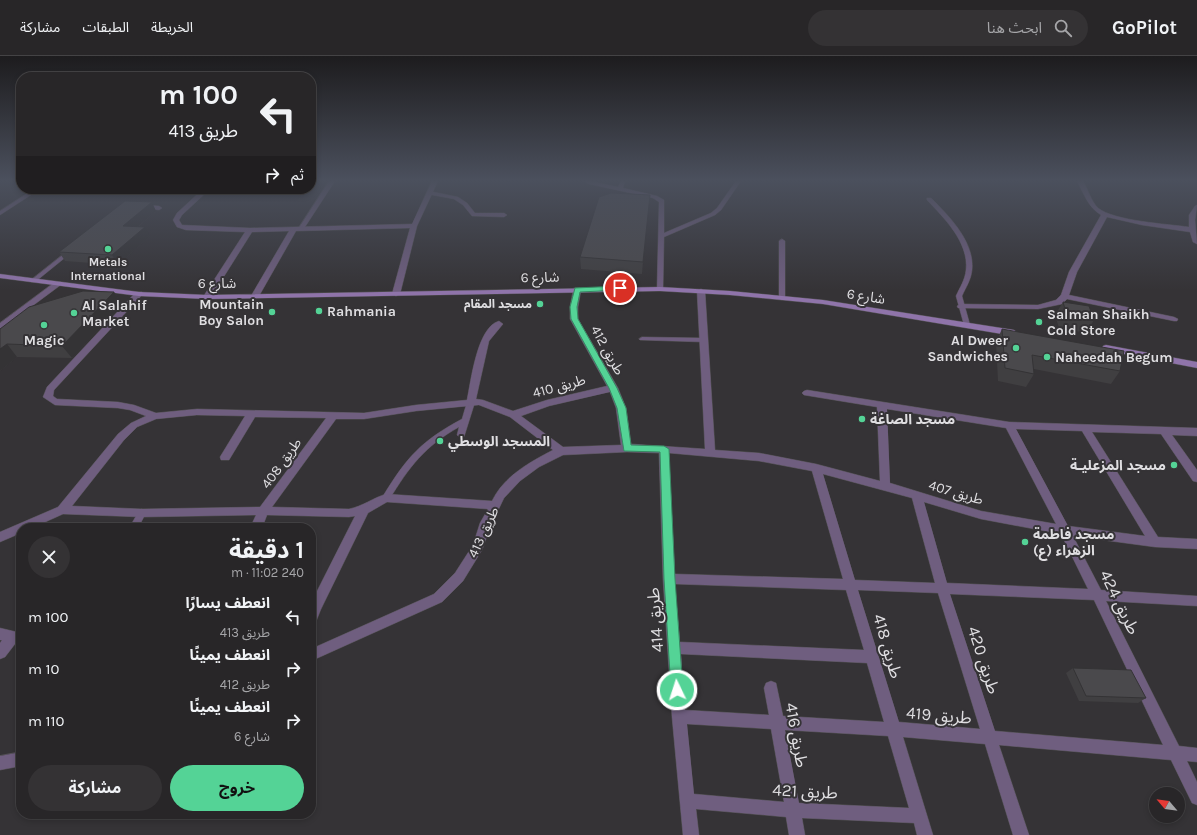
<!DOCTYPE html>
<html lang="ar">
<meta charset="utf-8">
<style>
body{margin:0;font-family:Karla,"Noto Sans Arabic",sans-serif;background:#343234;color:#f1f3f6;direction:rtl;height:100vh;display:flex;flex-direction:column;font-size:15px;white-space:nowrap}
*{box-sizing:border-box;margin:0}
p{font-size:13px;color:#a5a5a8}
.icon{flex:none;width:22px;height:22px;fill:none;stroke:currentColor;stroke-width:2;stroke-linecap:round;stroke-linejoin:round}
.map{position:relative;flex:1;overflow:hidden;direction:ltr}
.panel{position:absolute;left:16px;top:467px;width:300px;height:296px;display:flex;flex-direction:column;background:#282628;border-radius:16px;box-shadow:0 2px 6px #0003,0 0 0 1px #444345;direction:rtl}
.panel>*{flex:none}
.hud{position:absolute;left:16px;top:16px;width:300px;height:122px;border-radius:16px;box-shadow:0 2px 6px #0003,0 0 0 1px #444345;direction:rtl;background:#282628;color:#f1f3f6;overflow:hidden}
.needle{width:26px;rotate:299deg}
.controls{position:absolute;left:1149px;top:731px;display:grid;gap:8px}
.controls a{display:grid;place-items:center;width:36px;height:36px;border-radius:50%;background:#282628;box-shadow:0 2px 6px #0003,0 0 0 1px #444345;font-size:20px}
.pin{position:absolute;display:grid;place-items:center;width:34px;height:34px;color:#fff;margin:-17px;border:2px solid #fff;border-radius:50%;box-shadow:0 1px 4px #0007}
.me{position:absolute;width:44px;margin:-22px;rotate:356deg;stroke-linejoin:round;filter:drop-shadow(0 0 3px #0008)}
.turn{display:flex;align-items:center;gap:14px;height:84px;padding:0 12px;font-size:18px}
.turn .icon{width:52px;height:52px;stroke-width:2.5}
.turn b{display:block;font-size:28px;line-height:34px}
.then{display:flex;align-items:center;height:38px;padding:0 12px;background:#0003;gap:8px;font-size:15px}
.round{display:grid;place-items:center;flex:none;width:42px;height:42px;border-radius:21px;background:#343234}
.summary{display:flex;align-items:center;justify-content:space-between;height:68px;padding:0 12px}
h1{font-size:24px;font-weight:700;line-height:30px}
.action{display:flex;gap:8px;margin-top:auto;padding:8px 12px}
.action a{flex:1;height:46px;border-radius:24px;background:#54d396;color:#111;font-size:16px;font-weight:700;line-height:46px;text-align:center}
.action a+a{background:#343234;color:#f1f3f6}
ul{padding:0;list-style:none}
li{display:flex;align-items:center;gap:12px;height:52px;padding:0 12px}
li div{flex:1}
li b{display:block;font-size:15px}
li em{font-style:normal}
header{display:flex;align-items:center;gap:24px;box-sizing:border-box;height:56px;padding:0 20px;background:#282628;border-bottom:1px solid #444345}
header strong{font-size:19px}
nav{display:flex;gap:22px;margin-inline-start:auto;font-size:14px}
.search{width:280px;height:36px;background:#343234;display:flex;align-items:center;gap:10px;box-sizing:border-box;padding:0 14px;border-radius:22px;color:#a5a5a8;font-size:15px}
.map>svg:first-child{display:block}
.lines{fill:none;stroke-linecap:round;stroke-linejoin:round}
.lane-casing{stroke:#545255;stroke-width:1}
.street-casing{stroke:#545255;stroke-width:1}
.secondary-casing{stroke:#545255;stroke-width:1}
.lane{fill:#6f5e7f;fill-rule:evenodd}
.street{fill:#6f5e7f;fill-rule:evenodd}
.secondary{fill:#8f74aa;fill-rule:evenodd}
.wall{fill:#403f41}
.shaded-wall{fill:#343335}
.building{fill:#4a494c;stroke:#343335}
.route{fill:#54d396;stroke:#378962}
.poi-dot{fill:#54d396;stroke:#353336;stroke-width:1.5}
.labels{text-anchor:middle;stroke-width:4;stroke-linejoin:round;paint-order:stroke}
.far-poi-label{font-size:12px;font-weight:bold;fill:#dfdee1;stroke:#353336}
.street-label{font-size:14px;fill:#dfdee1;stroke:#353336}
.poi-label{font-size:14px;font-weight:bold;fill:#dfdee1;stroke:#353336;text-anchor:start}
.near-street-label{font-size:17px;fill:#dfdee1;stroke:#353336}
</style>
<header>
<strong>GoPilot</strong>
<div class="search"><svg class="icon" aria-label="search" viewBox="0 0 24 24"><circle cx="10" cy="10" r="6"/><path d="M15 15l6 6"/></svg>ابحث هنا</div>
<nav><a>الخريطة</a><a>الطبقات</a><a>مشاركة</a></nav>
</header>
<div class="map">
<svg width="1197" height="779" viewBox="0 0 1197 779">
<rect width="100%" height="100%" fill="#353336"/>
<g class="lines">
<g class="lane-casing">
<path id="lane" d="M329,125H335L303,174H299L298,173Z
M584,125H590L618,131L621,125H625L623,132L657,140L664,144V177L711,157L717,152L736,125H741L721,154L715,159L664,181L663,233L660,235L657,233L659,146L653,142L589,128Z
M34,133H40L0,159V155Z
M429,135L458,141L467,147L475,157H504L507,159L504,161L472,160L463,149L454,143L427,138V136Z
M927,142H931C949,160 975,186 972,214C971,224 966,231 962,240L970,269L969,270L967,271L964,269L956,240C960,231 965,224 966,214C969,186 944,162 927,144Z
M144,149L159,150L162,152L159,154L142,152L141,151Z
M782,183L785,185V242L782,244L779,242V185Z
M70,193L72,194V196L35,226H31V224Z
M642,281L704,282L707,284L704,286L640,284L639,283Z
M471,343L475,346L464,381L461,382L457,379L459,371C425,390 409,411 389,444H383L382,442L383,440C407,401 421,385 462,363L467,346Z
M142,453L145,455L146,457L138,472H129L139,455Z"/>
</g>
<g class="street-casing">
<path id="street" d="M432,125H438L417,170L400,238L396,240L392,238L410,172L296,175L259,240L255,242L251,240L289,175L252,176L211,241L207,243L203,241L245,176L186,174L177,171L173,164L177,157L203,133H210L182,159L179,164L182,169L250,172L412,168Z
M1077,125H1083C1088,133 1091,145 1098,152C1114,165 1168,168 1189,171V159L1195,150L1197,149L1195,164L1197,188L1193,186L1190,176L1142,169L1107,161L1077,216L1069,239L1174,261L1178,263L1177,265H1174L1067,243L1062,248L1038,253L958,252L957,250L961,248L1038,249L1056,244L1061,239L1069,216L1101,159C1088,151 1084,138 1077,125Z
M55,226H61L62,228L0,274V267Z
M574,232H580L581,234L578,251V263L618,332L626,352L631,388L705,393L697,235L701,233L705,235L715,394L759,397L816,408L880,425L877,351L804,339L802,337L804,335L807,334L1009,366L1197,372V380L1172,379L1197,414V426L1193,425L1161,378L1092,376L1158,481L1197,483V493L1155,491L1073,480L1101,534L1197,540V550L1106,545L1179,690L1197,692V706L1187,705L1197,726V749L1192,747L1171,704L999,689L1029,779H1013L985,688L903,681L933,779H917L914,767L802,762L805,779H789L786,761L696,753L699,779H683L672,661L663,523L659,397L627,396L563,399L539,411L520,425L504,442L492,467L482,494L463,525L442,546L311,605V593L434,538L455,517L473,489L480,467L488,453L387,446L368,457L321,553L315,568L311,570V547L355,460L349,461L267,459L262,472H250L256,459L142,461L63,458L32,472H21V477L0,486V476L58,451L118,378L131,367L146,360L130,354L118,352L55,349L43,341L47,331L136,236H142L143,238L54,334L53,340L57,343L118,346L134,349L156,357L197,353L364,357L416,349L467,344C471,325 477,271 499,265L503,268L489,285L476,343L483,344L513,355L547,344L607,330L570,263V251ZM610,336L616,352L621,389L563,391L521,360L549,350ZM479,349L510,361L553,394C530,406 504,420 492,445L386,438C373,442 363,450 349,453L272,451L336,363H364L416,355ZM887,353L1006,372L1056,468L981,455L890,427ZM197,359L245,360L220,401L221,404H229L255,361L326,362L260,451L142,453L72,450L124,384L137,371L156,363ZM1016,373L1082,375L1145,480L1068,470ZM669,397L759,405L812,415L843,523L675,518ZM823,418L912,442L935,527L855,524ZM924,446L981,463L1061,478L1088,533L947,527ZM675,528L846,534L864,594L680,586ZM858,534L938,537L980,673L899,666ZM950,538L1094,544L1163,689L995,675ZM681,598L867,607L884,666L783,660L776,627L771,625L766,627L764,632L769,659L685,654ZM687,668L771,673L784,746L694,738ZM785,674L888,680L909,752L799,747Z
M0,572L21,577V589L15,588L5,601L0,603V587L2,584H0Z
M21,696V710L0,714V700Z"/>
</g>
<g class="secondary-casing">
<path id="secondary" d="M0,218L139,236L207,239L660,231L730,235L823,244L1014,274L1018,277L1014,280L823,248L730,239L660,235L207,243L139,240L0,222Z
M1106,289L1197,306V312L1103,294L1102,292L1103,290Z"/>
</g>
<use href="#lane" class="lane"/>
<use href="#street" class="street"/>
<use href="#secondary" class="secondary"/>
</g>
<path class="wall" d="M649,151L642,218L581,213L580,201Z
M156,155L138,171L150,180L118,209L65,205L59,196Z
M114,236L122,248L72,302L17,301L0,315V273Z
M1063,246L1094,264L1086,277L1059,272L1055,259Z
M1002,273L1120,315L1111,328L1034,313V318L1026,331L998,325L996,286Z
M1073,612L1146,642L1138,647L1079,645L1066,617Z"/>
<path class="shaded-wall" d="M650,139L649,151L642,218L643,206Z
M152,146L156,155L128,179L123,170Z
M145,171L150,180L118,209L112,199Z
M114,236L122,248L72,302L62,290Z
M7,288L17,301L0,315V293Z"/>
<path class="building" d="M611,137L650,139L643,206L580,201L599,141Z
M125,145L152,146L123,170L145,171L112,199L59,196Z
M83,235L114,236L62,290L7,288L0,293V273L29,251Z
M1063,246L1089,250L1094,264L1067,260Z
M1002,273L1124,295L1120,315L1032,299L1034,318L1005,312Z
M1073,612L1131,614L1146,642L1086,640Z"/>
<linearGradient id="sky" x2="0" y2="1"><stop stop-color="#1d1c1e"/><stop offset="0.53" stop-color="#4b505d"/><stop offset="1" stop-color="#4b505d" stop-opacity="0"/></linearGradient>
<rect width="1197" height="234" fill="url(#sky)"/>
<path class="route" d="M620,230L622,231V234L580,236L577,251L578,263L617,332L626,352L631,389L664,390L669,393L675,523L683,634L681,638L677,640L672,638L671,634L664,523L660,396L624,395L617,352L609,332L571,263L570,251L575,232Z"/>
<g class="poi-dot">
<circle cx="108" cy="193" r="4"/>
<circle cx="540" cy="248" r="4"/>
<circle cx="319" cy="255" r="4"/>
<circle cx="272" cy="256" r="4"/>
<circle cx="74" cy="257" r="4"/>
<circle cx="1039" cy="266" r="4"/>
<circle cx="44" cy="269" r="4"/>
<circle cx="1016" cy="292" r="4"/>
<circle cx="1047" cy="301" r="4"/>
<circle cx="862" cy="363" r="4"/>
<circle cx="440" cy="385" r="4"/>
<circle cx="1174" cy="409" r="4"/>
<circle cx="1025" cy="486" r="4"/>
</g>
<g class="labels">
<g class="far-poi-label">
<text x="108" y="210">Metals<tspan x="108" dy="14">International</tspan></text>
<text x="532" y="252" text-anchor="end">مسجد المقام</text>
</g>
<g class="street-label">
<text transform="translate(540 221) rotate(-1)" y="5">شارع 6</text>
<text x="217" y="232">شارع 6</text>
<text transform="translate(866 240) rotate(9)" y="5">شارع 6</text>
<text transform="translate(608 294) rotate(61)" y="5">طريق 412</text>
<text transform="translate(559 330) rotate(-15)" y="5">طريق 410</text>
<text transform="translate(281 407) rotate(-54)" y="5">طريق 408</text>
<text transform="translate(956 436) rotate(16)" y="5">طريق 407</text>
<text transform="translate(483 476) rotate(-65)" y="5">طريق 413</text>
</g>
<g class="poi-label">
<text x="264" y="253" text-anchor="end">Mountain<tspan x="264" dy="16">Boy Salon</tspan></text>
<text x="82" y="254">Al Salahif<tspan x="82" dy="16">Market</tspan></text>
<text x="327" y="260">Rahmania</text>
<text x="1047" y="263">Salman Shaikh<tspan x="1047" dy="16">Cold Store</tspan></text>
<text x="44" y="289" text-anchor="middle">Magic</text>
<text x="1008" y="289" text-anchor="end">Al Dweer<tspan x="1008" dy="16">Sandwiches</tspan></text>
<text x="1055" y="306">Naheedah Begum</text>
<text x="870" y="368">مسجد الصاغة</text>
<text x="448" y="390">المسجد الوسطي</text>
<text x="1166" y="414" text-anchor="end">مسجد المزعليـة</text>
<text x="1033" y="483">مسجد فاطمة<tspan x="1033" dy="16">الزهراء (ع)</tspan></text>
</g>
<g class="near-street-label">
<text transform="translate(1120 546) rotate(64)" y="6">طريق 424</text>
<text transform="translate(655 564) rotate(-94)" y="6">طريق 414</text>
<text transform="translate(888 590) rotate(74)" y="6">طريق 418</text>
<text transform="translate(984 604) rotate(72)" y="6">طريق 420</text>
<text transform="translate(939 659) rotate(5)" y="6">طريق 419</text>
<text transform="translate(797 679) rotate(80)" y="6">طريق 416</text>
<text transform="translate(805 735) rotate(3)" y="6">طريق 421</text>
</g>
</g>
</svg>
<div class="controls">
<a><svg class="needle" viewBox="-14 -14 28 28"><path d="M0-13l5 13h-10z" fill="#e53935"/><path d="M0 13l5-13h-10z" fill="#a5a5a8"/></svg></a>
</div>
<div class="pin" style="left:620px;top:232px;background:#d93025"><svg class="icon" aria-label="arrive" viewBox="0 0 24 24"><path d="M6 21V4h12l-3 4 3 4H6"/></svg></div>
<svg class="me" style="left:677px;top:634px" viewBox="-20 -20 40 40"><circle r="17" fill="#54d396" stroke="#fff" stroke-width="3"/><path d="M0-11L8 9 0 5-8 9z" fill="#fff"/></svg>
<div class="hud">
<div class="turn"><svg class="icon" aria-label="left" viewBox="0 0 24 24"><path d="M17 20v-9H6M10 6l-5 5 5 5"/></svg><div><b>100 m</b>طريق 413</div></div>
<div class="then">ثم<svg class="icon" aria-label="right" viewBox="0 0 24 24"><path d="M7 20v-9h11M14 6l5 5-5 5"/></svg></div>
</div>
<section class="panel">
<div class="summary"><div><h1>1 دقيقة</h1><p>240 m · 11:02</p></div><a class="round"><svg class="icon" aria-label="close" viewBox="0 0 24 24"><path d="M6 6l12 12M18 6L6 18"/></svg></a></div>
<ul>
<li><svg class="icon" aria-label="left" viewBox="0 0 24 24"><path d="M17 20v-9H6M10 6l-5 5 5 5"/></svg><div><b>انعطف يسارًا</b><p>طريق 413</p></div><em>100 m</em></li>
<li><svg class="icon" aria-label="right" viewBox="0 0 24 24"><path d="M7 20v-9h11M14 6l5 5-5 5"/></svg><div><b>انعطف يمينًا</b><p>طريق 412</p></div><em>10 m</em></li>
<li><svg class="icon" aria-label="right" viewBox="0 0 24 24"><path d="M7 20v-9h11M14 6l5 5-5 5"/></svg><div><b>انعطف يمينًا</b><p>شارع 6</p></div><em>110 m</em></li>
</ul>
<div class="action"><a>خروج</a><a>مشاركة</a></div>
</section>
</div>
